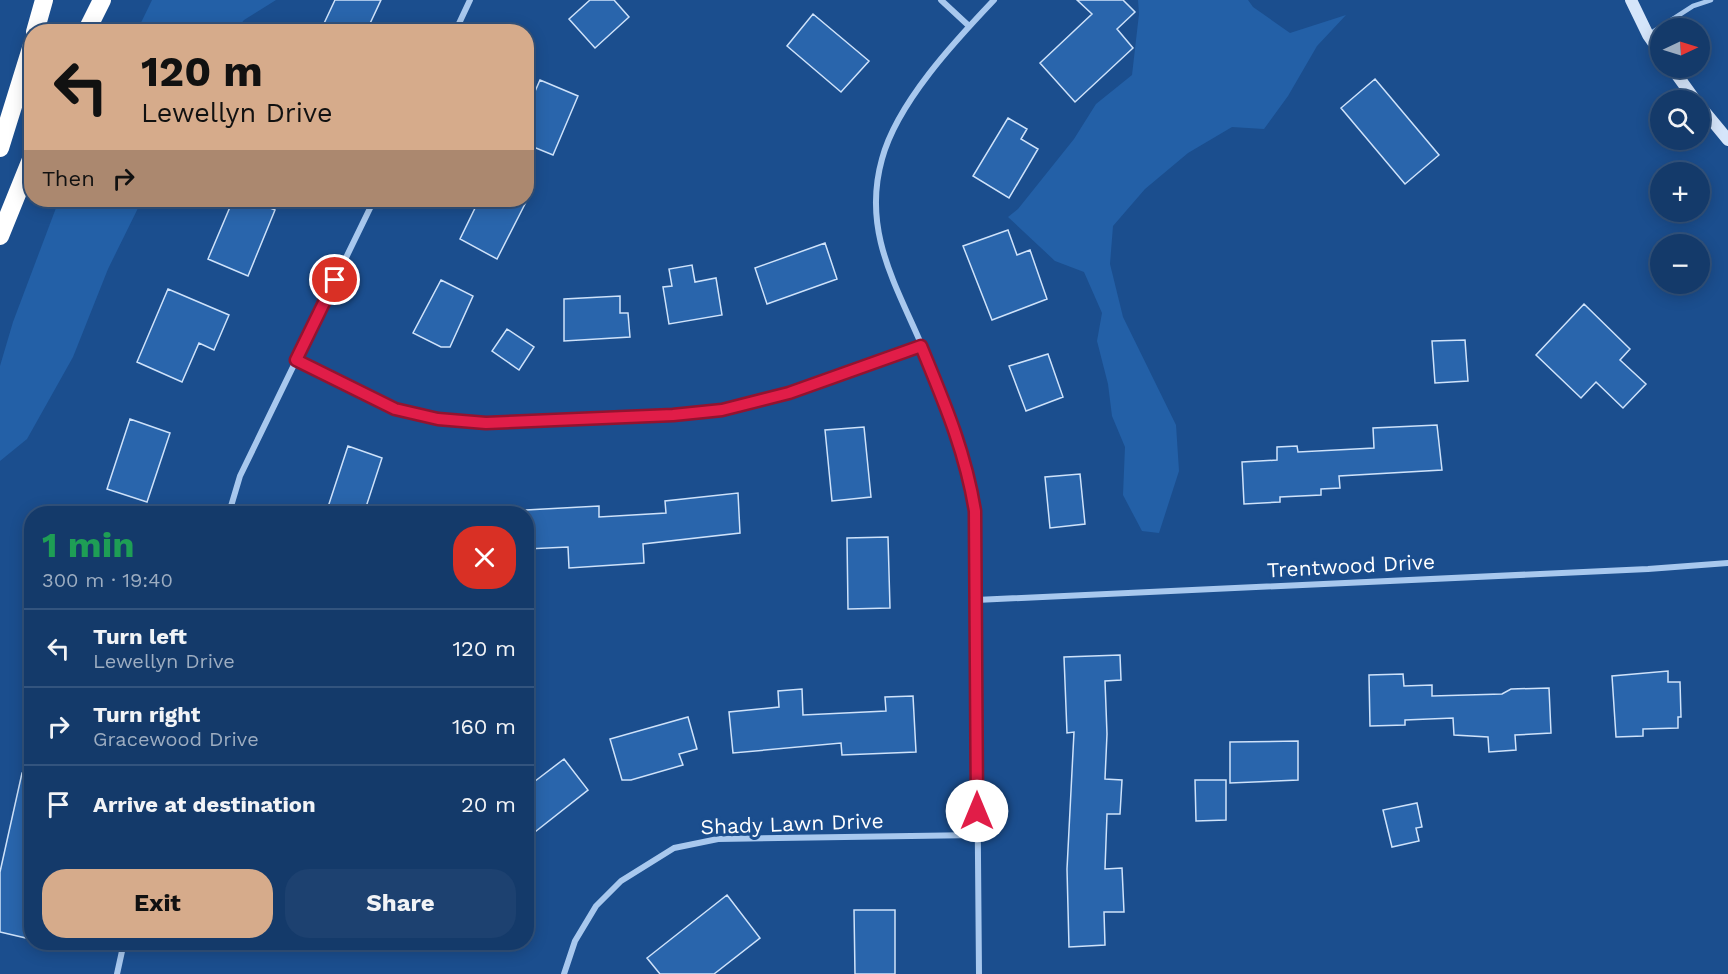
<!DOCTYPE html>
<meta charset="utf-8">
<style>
body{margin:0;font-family:"Work Sans",sans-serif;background:#1d4170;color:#f1f3f6;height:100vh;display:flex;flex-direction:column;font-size:22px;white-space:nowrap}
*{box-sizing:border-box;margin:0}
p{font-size:20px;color:#9dadc1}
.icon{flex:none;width:33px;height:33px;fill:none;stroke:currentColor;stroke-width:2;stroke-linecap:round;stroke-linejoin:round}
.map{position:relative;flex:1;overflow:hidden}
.panel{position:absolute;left:24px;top:506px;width:510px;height:444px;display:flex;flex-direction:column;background:#143a6a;border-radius:24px;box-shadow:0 3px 15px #0003,0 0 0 2px #33547e}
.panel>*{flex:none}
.guide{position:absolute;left:24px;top:24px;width:510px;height:183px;border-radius:24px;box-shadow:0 3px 15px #0003,0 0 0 2px #33547e;background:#d6ab8b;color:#111;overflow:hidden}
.needle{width:39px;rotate:86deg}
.fabs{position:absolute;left:1650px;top:18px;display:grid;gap:12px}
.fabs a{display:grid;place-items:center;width:60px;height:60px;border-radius:50%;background:#143a6a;box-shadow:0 3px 15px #0003,0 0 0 2px #33547e;font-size:30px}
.pin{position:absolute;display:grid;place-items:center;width:51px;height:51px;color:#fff;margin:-26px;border:3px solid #fff;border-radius:50%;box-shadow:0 2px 6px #0007}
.me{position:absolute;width:66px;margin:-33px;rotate:0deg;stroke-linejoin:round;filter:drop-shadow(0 0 4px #0008)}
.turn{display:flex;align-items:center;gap:21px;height:126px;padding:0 18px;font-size:27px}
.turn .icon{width:78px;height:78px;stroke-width:2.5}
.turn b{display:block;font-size:42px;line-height:51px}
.then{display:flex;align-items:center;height:57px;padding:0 18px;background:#0003;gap:12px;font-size:22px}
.round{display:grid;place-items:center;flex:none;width:63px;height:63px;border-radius:24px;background:#1d4170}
.headline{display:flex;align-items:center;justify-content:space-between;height:102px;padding:0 18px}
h1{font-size:36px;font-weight:700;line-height:45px;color:#1e9e55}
.primary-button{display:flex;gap:12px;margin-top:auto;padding:12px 18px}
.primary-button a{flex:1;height:69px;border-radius:24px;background:#d6ab8b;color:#111;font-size:24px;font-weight:700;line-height:69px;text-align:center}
.primary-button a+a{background:#1d4170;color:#f1f3f6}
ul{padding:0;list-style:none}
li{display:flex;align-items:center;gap:18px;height:78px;padding:0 18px;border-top:2px solid #33547e}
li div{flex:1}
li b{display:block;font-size:22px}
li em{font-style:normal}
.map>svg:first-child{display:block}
.green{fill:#2360a7}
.building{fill:#2965ac;stroke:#cee2fa;stroke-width:1.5}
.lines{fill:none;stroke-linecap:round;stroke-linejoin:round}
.lane{stroke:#a8c8ee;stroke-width:4.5}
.street{stroke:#a8c8ee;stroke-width:6}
.secondary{stroke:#d5e5fa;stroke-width:12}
.highway{stroke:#fff;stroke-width:18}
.route-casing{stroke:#92132f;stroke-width:15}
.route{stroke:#e11d48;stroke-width:10}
.labels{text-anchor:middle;stroke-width:6;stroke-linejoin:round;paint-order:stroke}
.street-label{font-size:21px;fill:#fff;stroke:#1b4e8e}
</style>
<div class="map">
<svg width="1728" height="974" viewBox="0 0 1728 974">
<rect width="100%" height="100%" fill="#1b4e8e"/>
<path class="green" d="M152,0H276L244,20L235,31H137Z
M1138,0H1248L1253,7L1290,33L1346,15L1317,46L1288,96L1264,129L1232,127L1188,153L1145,189L1113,226L1110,264L1123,317L1176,425L1179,471L1159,533L1142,531L1123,495L1125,447L1112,416L1108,384L1097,341L1102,313L1084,272L1055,261L1008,217L1018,209L1074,139L1096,104L1132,75L1139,14Z
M59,200H142L108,269L73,357L27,439L0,461V366L13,322Z"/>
<path class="building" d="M335,0H381L366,32H320Z
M590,0H614L629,17L595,48L569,19Z
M1077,0H1123L1135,12L1117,29L1133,48L1075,102L1040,63L1092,14Z
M813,14L869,61L841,92L787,46Z
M1375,79L1439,155L1405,184L1341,108Z
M540,80L578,96L553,155L526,144V112Z
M1008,118L1027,129L1021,139L1038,149L1009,198L973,176Z
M233,200H251L275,210L248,276L208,259Z
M479,200H527L497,259L460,239Z
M1008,230L1017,255L1030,250L1047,299L992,320L963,246Z
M825,243L837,279L767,304L755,268Z
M692,265L695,282L716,278L722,315L669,324L663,287L672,286L669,269Z
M441,280L473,296L450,347H441L413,333Z
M168,289L229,315L214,350L199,343L182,382L137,362Z
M620,296V313H628L630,337L564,341V299Z
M1584,304L1630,349L1620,360L1646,384L1623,408L1596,382L1581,398L1536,355Z
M507,329L534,347L519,370L492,351Z
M1465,340L1468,381L1435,383L1432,341Z
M1048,354L1063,397L1026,411L1009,366Z
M130,419L170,433L147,502L107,489Z
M1437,425L1442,470L1339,476L1340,488L1321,489V495L1280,497V502L1244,504L1242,462L1277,460V447L1297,446L1298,452L1374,448L1373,428Z
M864,427L871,497L832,501L825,430Z
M348,446L382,458L364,513H326Z
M1080,474L1085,524L1050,528L1045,477Z
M738,493L740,533L643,544L644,563L569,568L568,547L526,549V510L599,506V517L666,513L665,501Z
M888,537L890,608L848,609L847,538Z
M1120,655L1121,680L1105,681L1107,734L1105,779L1122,780L1120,814H1107L1105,869L1122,868L1124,912H1104L1105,945L1069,947L1067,869L1074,732L1067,733L1064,657Z
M1668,671V682H1680L1681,717H1678V728L1643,729V736L1616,737L1612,676Z
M1403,674L1404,686L1432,685V696L1502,694L1511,689L1549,688L1551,733L1515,735L1516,750L1489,752L1488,737L1454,735L1453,718L1405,720V725L1370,726L1369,675Z
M802,689L803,715L886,711L885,697L913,696L916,752L842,755L841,743L733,753L729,712L779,707L778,691Z
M688,717L697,749L679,754L683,765L631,780H622L610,739Z
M1298,741V780L1230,783V742Z
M564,759L588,790L526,839V788Z
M22,773L32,774V911L26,938L0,932V872Z
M1195,780H1226V820L1196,821Z
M1417,803L1422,827L1416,828L1419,841L1392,847L1383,810Z
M727,895L760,938L714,974H660L647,958Z
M854,910H895V974H855Z"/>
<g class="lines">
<path class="lane" d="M1648,35L1693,6L1711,0"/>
<path class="street" d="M941,0L969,26
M455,32L470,0
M296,360L395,409L438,419L485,423L673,415L722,410L789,393L921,346
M229,513L240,476L374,200
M976,600L1648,569L1728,563
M117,974L124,942
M564,974L575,941L596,906L621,881L674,848L718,839L977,835
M979,974L975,511C965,451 945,402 922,346C895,283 862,230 882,159C897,103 955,41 994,0"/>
<path class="secondary" d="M1631,0L1648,35L1660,52
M1672,68L1695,100
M1700,106L1728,140"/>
<path class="highway" d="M35,32L44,0
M86,32L102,0
M0,148L32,45
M0,236L32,157"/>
</g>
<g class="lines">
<g class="route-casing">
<path id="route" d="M335,280L296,360L395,409L438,419L486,423L673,415L722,410L789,393L921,346C944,402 965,450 975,511L977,811"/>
</g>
<use href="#route" class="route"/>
</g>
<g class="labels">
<g class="street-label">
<text transform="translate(1351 566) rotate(-3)" y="7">Trentwood Drive</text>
<text transform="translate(792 824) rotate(-2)" y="7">Shady Lawn Drive</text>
</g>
</g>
</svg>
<div class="fabs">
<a><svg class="needle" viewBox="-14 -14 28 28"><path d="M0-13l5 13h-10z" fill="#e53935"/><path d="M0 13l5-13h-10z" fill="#9dadc1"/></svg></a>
<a><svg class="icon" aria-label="search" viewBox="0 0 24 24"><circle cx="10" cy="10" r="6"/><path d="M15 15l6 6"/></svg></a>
<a>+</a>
<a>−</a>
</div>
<div class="pin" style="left:335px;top:280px;background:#d93025"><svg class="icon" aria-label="arrive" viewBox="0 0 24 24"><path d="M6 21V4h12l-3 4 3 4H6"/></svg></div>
<svg class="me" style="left:977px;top:811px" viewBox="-20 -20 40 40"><circle r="19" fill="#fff"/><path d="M0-13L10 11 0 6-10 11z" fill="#e11d48"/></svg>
<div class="guide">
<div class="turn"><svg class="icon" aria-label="left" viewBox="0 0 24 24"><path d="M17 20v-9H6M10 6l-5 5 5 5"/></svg><div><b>120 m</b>Lewellyn Drive</div></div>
<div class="then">Then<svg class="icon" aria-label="right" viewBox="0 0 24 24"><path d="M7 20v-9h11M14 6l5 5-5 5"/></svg></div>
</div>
<section class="panel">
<div class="headline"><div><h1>1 min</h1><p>300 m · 19:40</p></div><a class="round" style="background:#d93025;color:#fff"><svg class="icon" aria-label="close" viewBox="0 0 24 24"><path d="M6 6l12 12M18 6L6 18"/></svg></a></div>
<ul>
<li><svg class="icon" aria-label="left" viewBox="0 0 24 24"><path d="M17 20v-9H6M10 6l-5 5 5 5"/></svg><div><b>Turn left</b><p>Lewellyn Drive</p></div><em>120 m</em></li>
<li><svg class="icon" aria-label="right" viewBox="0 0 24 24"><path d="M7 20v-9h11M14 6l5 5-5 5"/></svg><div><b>Turn right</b><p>Gracewood Drive</p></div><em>160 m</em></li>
<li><svg class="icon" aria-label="arrive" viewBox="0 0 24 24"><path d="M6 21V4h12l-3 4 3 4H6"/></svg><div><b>Arrive at destination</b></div><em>20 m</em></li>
</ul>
<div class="primary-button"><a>Exit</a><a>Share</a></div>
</section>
</div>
